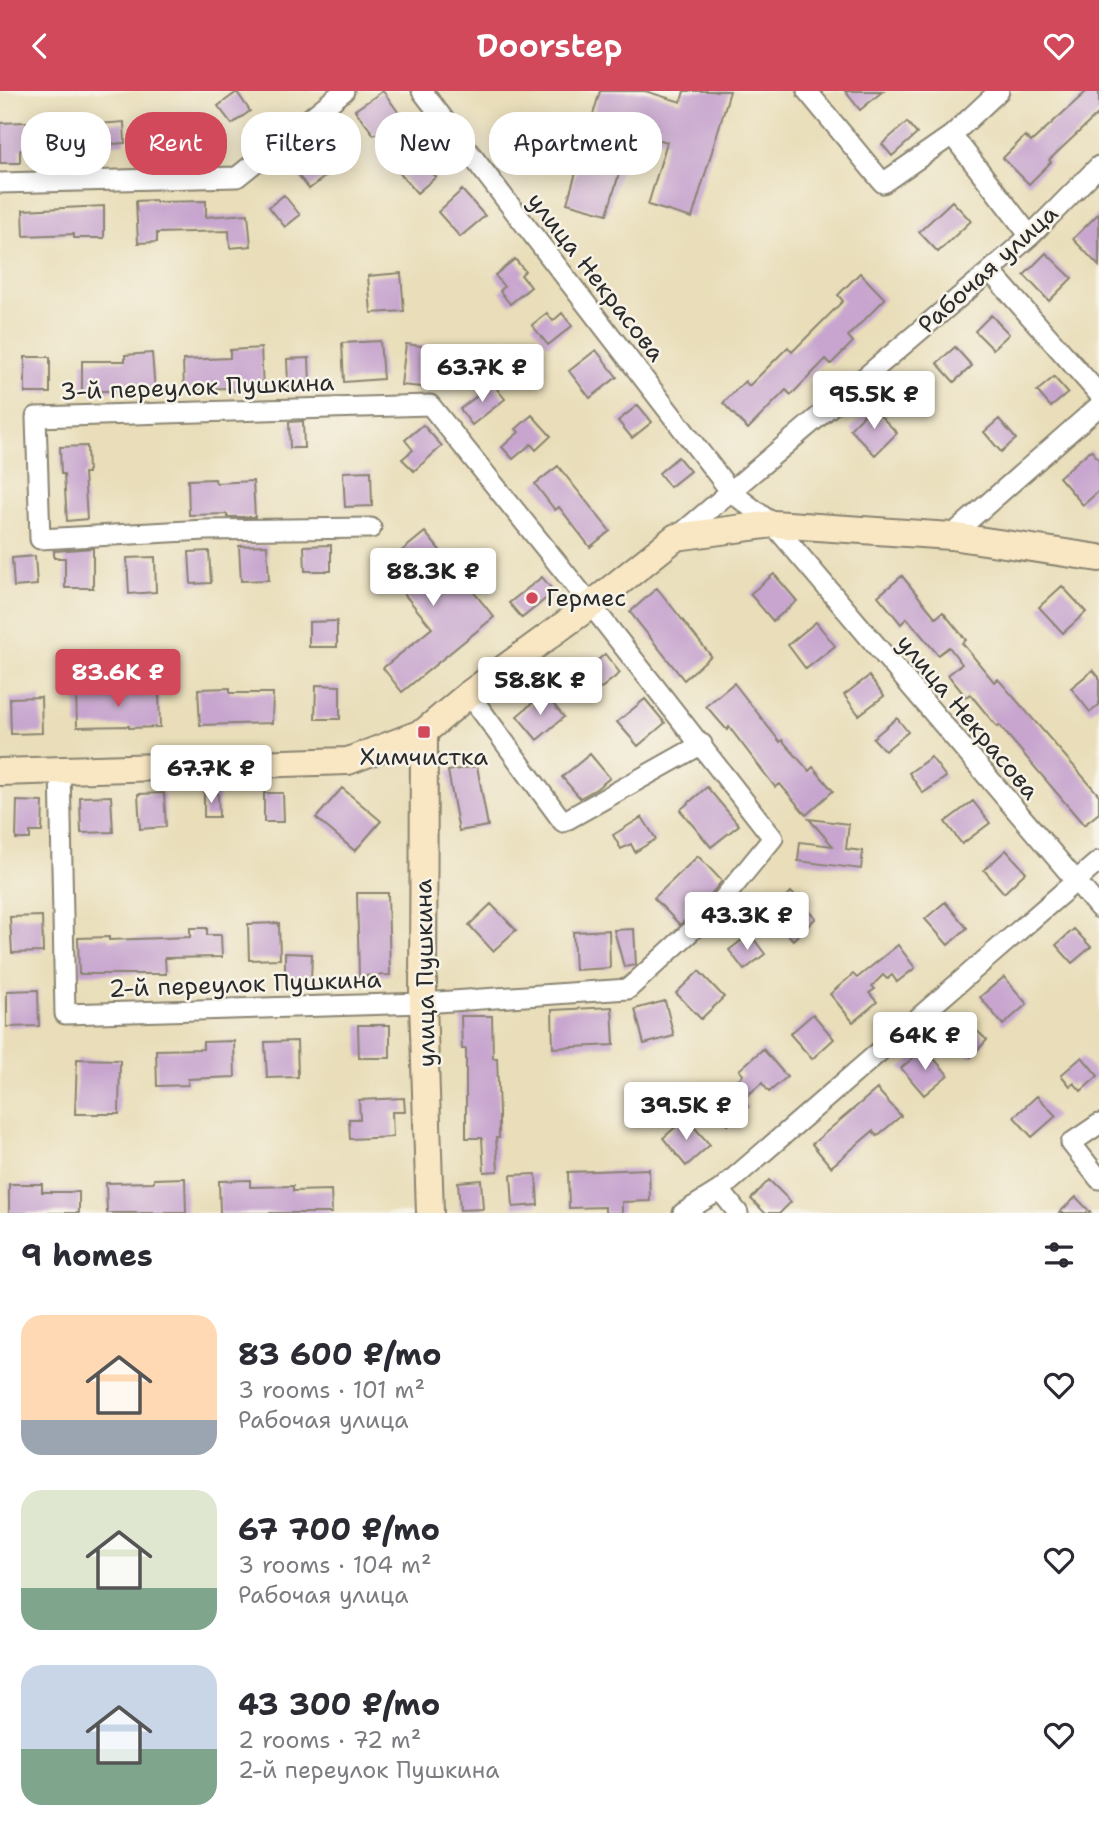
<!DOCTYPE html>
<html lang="en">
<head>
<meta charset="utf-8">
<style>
	body { margin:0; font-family:"Shantell Sans",sans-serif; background:#f2f2f3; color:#2b2b33; height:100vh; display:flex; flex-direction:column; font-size:26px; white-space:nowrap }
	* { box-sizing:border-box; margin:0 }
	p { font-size:23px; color:#7c7c81 }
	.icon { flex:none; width:38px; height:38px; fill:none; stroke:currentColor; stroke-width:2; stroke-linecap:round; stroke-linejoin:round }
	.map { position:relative; height:1122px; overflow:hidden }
	.details { display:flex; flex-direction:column; background:#fff; flex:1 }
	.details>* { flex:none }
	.hud { position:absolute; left:21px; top:21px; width:700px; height:63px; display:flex; gap:14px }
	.price { position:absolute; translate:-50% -60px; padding:0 16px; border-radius:7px; background:#fff; color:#222; font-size:23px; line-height:46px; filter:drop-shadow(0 2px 4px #0008) }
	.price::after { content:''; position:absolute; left:50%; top:42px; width:21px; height:16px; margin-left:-10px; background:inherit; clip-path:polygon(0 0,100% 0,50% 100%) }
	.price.selected { background:#d1495b; color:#fff }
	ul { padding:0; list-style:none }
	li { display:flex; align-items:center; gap:21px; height:175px; padding:0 21px }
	li span { display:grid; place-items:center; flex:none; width:196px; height:140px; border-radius:21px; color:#555 }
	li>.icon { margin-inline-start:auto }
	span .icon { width:84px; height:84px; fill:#fffc; stroke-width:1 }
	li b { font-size:30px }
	h2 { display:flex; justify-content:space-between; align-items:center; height:84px; padding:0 21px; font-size:30px }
	.pill { padding:0 24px; border-radius:28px; background:#fff; box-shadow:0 4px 18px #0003; font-size:24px; line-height:63px }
	.pill.selected { background:#d1495b; color:#fff }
	header { display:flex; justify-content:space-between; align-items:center; height:91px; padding:0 21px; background:#d1495b; color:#fff; font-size:32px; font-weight:600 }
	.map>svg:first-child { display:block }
	.building { fill:#c7a5cf }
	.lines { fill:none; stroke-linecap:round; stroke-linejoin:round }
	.street-casing { stroke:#8a8472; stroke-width:23 }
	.secondary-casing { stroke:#8a8472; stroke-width:30 }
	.street { stroke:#fff; stroke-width:19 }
	.secondary { stroke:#f9e7c3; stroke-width:26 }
	.poi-dot { fill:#d1495b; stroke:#f7f3e8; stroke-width:2.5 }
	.labels { text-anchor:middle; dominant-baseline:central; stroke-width:5; stroke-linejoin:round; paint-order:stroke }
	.street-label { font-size:24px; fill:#2b2b2b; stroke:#f7f3e8 }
	.poi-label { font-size:24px; fill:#2b2b2b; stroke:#f7f3e8; text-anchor:start }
</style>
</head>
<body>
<header><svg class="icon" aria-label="back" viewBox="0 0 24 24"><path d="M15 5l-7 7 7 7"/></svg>Doorstep<svg class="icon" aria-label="heart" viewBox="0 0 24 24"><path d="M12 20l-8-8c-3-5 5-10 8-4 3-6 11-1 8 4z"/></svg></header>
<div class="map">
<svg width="1099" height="1122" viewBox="0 0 1099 1122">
	<rect width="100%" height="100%" fill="#f7f3e8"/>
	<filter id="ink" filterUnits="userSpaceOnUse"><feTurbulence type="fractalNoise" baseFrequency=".0143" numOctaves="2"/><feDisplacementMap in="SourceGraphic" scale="14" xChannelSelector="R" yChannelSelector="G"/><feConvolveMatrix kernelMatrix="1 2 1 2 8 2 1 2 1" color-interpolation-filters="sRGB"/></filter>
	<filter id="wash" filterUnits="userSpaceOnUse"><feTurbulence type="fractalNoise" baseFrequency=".00686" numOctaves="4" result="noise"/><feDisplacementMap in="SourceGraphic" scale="28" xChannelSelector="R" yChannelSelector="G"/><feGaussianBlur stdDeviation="1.57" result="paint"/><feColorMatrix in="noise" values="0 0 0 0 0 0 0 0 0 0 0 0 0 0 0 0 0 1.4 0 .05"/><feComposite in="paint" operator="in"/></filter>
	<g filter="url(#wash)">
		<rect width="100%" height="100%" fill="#e9deb9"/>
		<g id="blocks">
			<path class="building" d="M 383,0 L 401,25 L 374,44 L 355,19 Z
				M 600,0 L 645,0 L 681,11 L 684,0 L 730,0 L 692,127 L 648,114 L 667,51 L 632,40 L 607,123 L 567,112 Z
				M 845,0 L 883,0 L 860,19 Z
				M 1087,0 L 1099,0 L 1099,22 L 1049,69 L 1051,71 L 1029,93 L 1003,67 L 1025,45 L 1031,51 Z
				M 237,1 L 250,20 L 232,33 L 218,15 Z
				M 55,27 L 85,28 L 85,34 L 124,31 L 125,52 L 85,55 L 49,55 L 49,57 L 20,59 L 20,72 L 0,72 L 0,32 L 55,30 Z
				M 153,28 L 184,28 L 184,50 L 154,50 Z
				M 907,31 L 917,43 L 892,65 L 882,53 Z
				M 315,51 L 336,77 L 309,98 L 289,72 Z
				M 417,64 L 436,86 L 417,102 L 398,80 Z
				M 462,99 L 485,125 L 460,146 L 438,121 Z
				M 284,104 L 300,124 L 285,136 L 269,116 Z
				M 155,109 L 156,111 L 206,110 L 206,126 L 248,123 L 251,155 L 230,157 L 229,140 L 157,142 L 157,151 L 138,152 L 136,110 Z
				M 952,110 L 971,130 L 938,161 L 919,141 Z
				M 104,115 L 104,147 L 74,147 L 74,143 L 24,145 L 23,119 Z
				M 1099,122 L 1099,175 L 1073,148 Z
				M 1046,162 L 1072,187 L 1049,210 L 1024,184 Z
				M 515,168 L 525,180 L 521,184 L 531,196 L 510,213 L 500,200 L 504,196 L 495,184 Z
				M 401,182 L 404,220 L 371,222 L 368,185 Z
				M 860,182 L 885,208 L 848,245 L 853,251 L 831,273 L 826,268 L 791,304 L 786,299 L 748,338 L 723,312 L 745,290 L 749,295 L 788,256 L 792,261 L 843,210 L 838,204 Z
				M 547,222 L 553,230 L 562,222 L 572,235 L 548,254 L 532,234 Z
				M 991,224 L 1009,243 L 993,258 L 975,240 Z
				M 380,250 L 383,288 L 344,291 L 342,252 Z
				M 406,253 L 437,257 L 432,297 L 401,294 Z
				M 955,256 L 972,275 L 954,291 L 937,272 Z
				M 261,257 L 263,298 L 232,300 L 231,297 L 184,298 L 183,269 L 230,267 L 230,259 Z
				M 596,259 L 617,286 L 590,307 L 569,280 Z
				M 152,262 L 155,300 L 82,300 L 82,270 L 125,270 L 125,264 Z
				M 25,266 L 50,266 L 50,302 L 25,302 Z
				M 309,267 L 310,294 L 288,295 L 287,268 Z
				M 1054,286 L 1068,302 L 1051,316 L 1037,300 Z
				M 493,293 L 505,308 L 472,334 L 460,318 Z
				M 912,293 L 928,310 L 913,323 L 897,306 Z
				M 638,314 L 652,331 L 632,347 L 618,330 Z
				M 872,316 L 897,342 L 875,364 L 850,338 Z
				M 532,324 L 551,345 L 536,359 L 531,353 L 513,368 L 502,356 L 519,341 L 516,338 Z
				M 999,328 L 1016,348 L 1001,361 L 984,341 Z
				M 303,330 L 304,357 L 290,357 L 289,331 Z
				M 423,334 L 442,355 L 414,380 L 402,368 L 413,359 L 405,349 Z
				M 87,355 L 88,382 L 84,382 L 87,428 L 67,430 L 64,383 L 61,383 L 60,356 Z
				M 1091,359 L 1099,369 L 1099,400 L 1083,414 L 1059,386 Z
				M 678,366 L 690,380 L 670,396 L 659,382 Z
				M 558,375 L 610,440 L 590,456 L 559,416 L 555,419 L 535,393 Z
				M 371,380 L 372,415 L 345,416 L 343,381 Z
				M 215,388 L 216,392 L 253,390 L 255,426 L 227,426 L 227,423 L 189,424 L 188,389 Z
				M 425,441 L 494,526 L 402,601 L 383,577 L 432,537 L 382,476 Z
				M 267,454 L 269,489 L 241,490 L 239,455 Z
				M 331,454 L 331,480 L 305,480 L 304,455 Z
				M 93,457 L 93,497 L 65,497 L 65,467 L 54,467 L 54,460 Z
				M 209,460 L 211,492 L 191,493 L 189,461 Z
				M 35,465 L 37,494 L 14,496 L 12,467 Z
				M 155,466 L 156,501 L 129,503 L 127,467 Z
				M 774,483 L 797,510 L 773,530 L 750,503 Z
				M 902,485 L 936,527 L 943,521 L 966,549 L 962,552 L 994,591 L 998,588 L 1099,704 L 1099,722 L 1084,734 L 999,634 L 997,636 L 970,603 L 966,606 L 948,584 L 962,573 L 949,556 L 938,564 L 907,527 L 901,533 L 878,505 Z
				M 542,486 L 554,501 L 522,527 L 509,512 Z
				M 1062,495 L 1086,521 L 1063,542 L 1039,516 Z
				M 657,497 L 711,565 L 684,589 L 630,521 Z
				M 337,530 L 337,556 L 309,556 L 309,531 Z
				M 816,531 L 835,555 L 806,578 L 788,554 Z
				M 605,563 L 620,582 L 600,598 L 585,580 Z
				M 1093,579 L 1099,586 L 1099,614 L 1090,621 L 1071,597 Z
				M 869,585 L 884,605 L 859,624 L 844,604 Z
				M 734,592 L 780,651 L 782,649 L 809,680 L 813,676 L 833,700 L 806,724 L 780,693 L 775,696 L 729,636 L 727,639 L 706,615 Z
				M 316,594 L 340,595 L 340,628 L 315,628 Z
				M 230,597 L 230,602 L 273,602 L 272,632 L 200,634 L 198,598 Z
				M 107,599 L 107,602 L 159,601 L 160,636 L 129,637 L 129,635 L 77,636 L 76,600 Z
				M 544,602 L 564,626 L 537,649 L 517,625 Z
				M 41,606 L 42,642 L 11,643 L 10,607 Z
				M 645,608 L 665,632 L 638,655 L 617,631 Z
				M 897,627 L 908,641 L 885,660 L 873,647 Z
				M 590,663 L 610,687 L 596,698 L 580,707 L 562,686 Z
				M 931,666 L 946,686 L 923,702 L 909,682 Z
				M 477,675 L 488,735 L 459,740 L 448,680 Z
				M 707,696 L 739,734 L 711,756 L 680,719 Z
				M 342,697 L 381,730 L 355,760 L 316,727 Z
				M 164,702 L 166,736 L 140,738 L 138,703 Z
				M 204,702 L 218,702 L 219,726 L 204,726 Z
				M 264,702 L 283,702 L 284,731 L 264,731 Z
				M 111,705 L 113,741 L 81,742 L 80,706 Z
				M 17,710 L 43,711 L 42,741 L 30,741 L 30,748 L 16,748 Z
				M 973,710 L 990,732 L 962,753 L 945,731 Z
				M 642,726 L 656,748 L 635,761 L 631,753 L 621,758 L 613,744 Z
				M 809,728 L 849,733 L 846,758 L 863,760 L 861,778 L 798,770 L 800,751 L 833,755 Z
				M 1006,759 L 1026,781 L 1004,802 L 984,779 Z
				M 698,765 L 722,790 L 706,809 L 680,834 L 654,807 Z
				M 791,801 L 816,827 L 793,849 L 768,823 Z
				M 357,802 L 388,802 L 390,884 L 359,885 Z
				M 945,811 L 967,837 L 948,854 L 925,828 Z
				M 491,813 L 516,839 L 493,860 L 469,834 Z
				M 42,825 L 43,861 L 12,862 L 10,826 Z
				M 279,832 L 280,868 L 249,869 L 248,833 Z
				M 190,837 L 207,837 L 207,844 L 221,844 L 222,866 L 165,867 L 166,883 L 79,883 L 78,847 L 109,846 L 109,849 L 190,846 Z
				M 634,838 L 636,874 L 624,876 L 614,839 Z
				M 1074,838 L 1091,856 L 1072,872 L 1056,854 Z
				M 609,839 L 610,877 L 575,879 L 573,841 Z
				M 750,843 L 765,863 L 744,879 L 729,859 Z
				M 898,854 L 915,877 L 897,891 L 892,884 L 887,888 L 883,884 L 872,895 L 875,898 L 869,902 L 877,911 L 853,931 L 830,903 L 853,883 L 857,887 Z
				M 285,862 L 312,863 L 311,890 L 285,889 Z
				M 699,880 L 724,906 L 701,928 L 676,902 Z
				M 1004,886 L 1027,913 L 1003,934 L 980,906 Z
				M 38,899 L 39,935 L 7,936 L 7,900 Z
				M 665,910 L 674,945 L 644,953 L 635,918 Z
				M 612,916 L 614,954 L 553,957 L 552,919 Z
				M 813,923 L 834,948 L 812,968 L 790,943 Z
				M 461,925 L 492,925 L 493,967 L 497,967 L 499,1022 L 499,1047 L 496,1047 L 498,1080 L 484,1081 L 482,1047 L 466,1047 L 466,958 L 462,958 Z
				M 964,928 L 987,949 L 971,966 L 948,945 Z
				M 358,934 L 390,934 L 390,967 L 359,967 Z
				M 234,950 L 235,986 L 188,988 L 188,994 L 157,995 L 156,959 L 203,958 L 203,951 Z
				M 297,950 L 298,986 L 267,987 L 265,951 Z
				M 925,957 L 948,984 L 924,1004 L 901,977 Z
				M 763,958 L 787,986 L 769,1001 L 762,992 L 742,1009 L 748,1016 L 728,1034 L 709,1014 L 743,984 L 739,979 Z
				M 1082,966 L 1098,985 L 1081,1000 L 1074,992 L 1070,995 L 1061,984 Z
				M 77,968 L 120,969 L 119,1023 L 75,1023 Z
				M 877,998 L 901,1025 L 877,1045 L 873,1040 L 831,1076 L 812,1053 Z
				M 1037,1005 L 1056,1025 L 1032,1046 L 1014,1026 Z
				M 404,1007 L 405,1021 L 392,1021 L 393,1046 L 350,1048 L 349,1028 L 360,1028 L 359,1009 Z
				M 686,1027 L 710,1054 L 686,1075 L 663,1047 Z
				M 649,1078 L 650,1110 L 622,1111 L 622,1122 L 605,1122 L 605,1116 L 569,1117 L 568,1081 Z
				M 536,1083 L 538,1114 L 513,1116 L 511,1084 Z
				M 185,1087 L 186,1122 L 107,1122 L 106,1092 L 154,1091 L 154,1088 Z
				M 250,1089 L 250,1096 L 293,1095 L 293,1100 L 331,1099 L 332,1122 L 220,1122 L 219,1090 Z
				M 481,1089 L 483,1118 L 460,1119 L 458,1091 Z
				M 769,1089 L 791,1111 L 780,1122 L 765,1122 L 751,1108 Z
				M 9,1093 L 42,1093 L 42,1101 L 79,1101 L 79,1122 L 9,1122 Z
				M 1076,1106 L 1091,1122 L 1059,1122 Z"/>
		</g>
	</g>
	<g filter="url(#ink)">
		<use href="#blocks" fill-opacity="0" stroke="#8a8472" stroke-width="2"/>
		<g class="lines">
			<defs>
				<path id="street" d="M 422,0 L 731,401 L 773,433 L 1099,817
					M 807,0 L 883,92 L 952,44
					M 999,0 L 952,44 L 1030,145
					M 0,92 L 237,86 L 344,0
					M 990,180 L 1099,303
					M 951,445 L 1099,315
					M 677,446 L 990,180 L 1030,145 L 1099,75
					M 469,603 L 563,731 L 702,653
					M 60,678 L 65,923 L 423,912 L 628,898 L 714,819 L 773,747 L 591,514 L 430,314 L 36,326 L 40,448 L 206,439 L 371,437
					M 1099,1033 L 1071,1052 L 1099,1088
					M 720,1099 L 738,1122
					M 683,1122 L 720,1099 L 1099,770"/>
				<path id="secondary" d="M 424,641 L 423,912 L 430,1122
					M 0,681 L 348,670 L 424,641 L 469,603 L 591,514 L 676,446 L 773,433 L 951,445 L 1099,467"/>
			</defs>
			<use href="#street" class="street-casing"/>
			<use href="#secondary" class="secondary-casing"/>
			<use href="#street" class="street"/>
			<use href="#secondary" class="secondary"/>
		</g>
	</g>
	<g class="poi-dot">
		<circle cx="532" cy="507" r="7"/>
		<rect x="417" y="634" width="14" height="14" rx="3.5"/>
	</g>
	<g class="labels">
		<g class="street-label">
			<text transform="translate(988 178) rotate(-42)">Рабочая улица</text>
			<text transform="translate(596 186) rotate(52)">улица Некрасова</text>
			<text transform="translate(197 296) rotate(-2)">3-й переулок Пушкина</text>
			<text transform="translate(968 626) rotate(50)">улица Некрасова</text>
			<text transform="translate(425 882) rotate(-91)">улица Пушкина</text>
			<text transform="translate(245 893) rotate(-2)">2-й переулок Пушкина</text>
		</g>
		<g class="poi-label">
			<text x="546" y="507">Гермес</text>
			<text x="424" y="666" text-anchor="middle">Химчистка</text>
		</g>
	</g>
</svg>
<b class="price" style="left:482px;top:313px">63.7K ₽</b>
<b class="price" style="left:874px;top:340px">95.5K ₽</b>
<b class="price" style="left:433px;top:517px">88.3K ₽</b>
<b class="price selected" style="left:118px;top:618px">83.6K ₽</b>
<b class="price" style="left:540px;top:626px">58.8K ₽</b>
<b class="price" style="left:211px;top:714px">67.7K ₽</b>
<b class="price" style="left:747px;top:861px">43.3K ₽</b>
<b class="price" style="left:925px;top:981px">64K ₽</b>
<b class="price" style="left:686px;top:1051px">39.5K ₽</b>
<div class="hud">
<a class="pill">Buy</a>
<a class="pill selected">Rent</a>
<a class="pill">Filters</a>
<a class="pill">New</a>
<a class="pill">Apartment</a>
</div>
</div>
<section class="details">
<h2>9 homes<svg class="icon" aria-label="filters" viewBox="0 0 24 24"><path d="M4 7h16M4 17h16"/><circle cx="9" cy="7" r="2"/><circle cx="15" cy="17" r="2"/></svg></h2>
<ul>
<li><span style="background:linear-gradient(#ffd9b3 75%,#9aa5b1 0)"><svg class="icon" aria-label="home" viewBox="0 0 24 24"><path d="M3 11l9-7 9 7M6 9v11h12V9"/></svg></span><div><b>83 600 ₽/mo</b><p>3 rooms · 101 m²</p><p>Рабочая улица</p></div><svg class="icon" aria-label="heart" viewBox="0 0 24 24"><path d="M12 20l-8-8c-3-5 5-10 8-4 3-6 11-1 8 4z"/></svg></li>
<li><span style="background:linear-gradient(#dfe7d0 70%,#7fa58c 0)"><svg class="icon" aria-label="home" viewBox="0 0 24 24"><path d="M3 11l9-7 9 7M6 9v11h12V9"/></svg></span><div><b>67 700 ₽/mo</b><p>3 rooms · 104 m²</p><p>Рабочая улица</p></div><svg class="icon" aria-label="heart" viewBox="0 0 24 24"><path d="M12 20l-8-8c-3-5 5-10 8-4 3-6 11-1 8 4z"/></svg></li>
<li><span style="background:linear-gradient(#c9d6e8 60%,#7fa58c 0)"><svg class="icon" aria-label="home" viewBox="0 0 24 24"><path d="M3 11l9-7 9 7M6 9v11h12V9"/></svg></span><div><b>43 300 ₽/mo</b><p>2 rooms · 72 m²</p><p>2-й переулок Пушкина</p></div><svg class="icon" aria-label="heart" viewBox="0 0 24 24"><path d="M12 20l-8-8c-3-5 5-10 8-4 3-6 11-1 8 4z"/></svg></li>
</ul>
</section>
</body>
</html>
